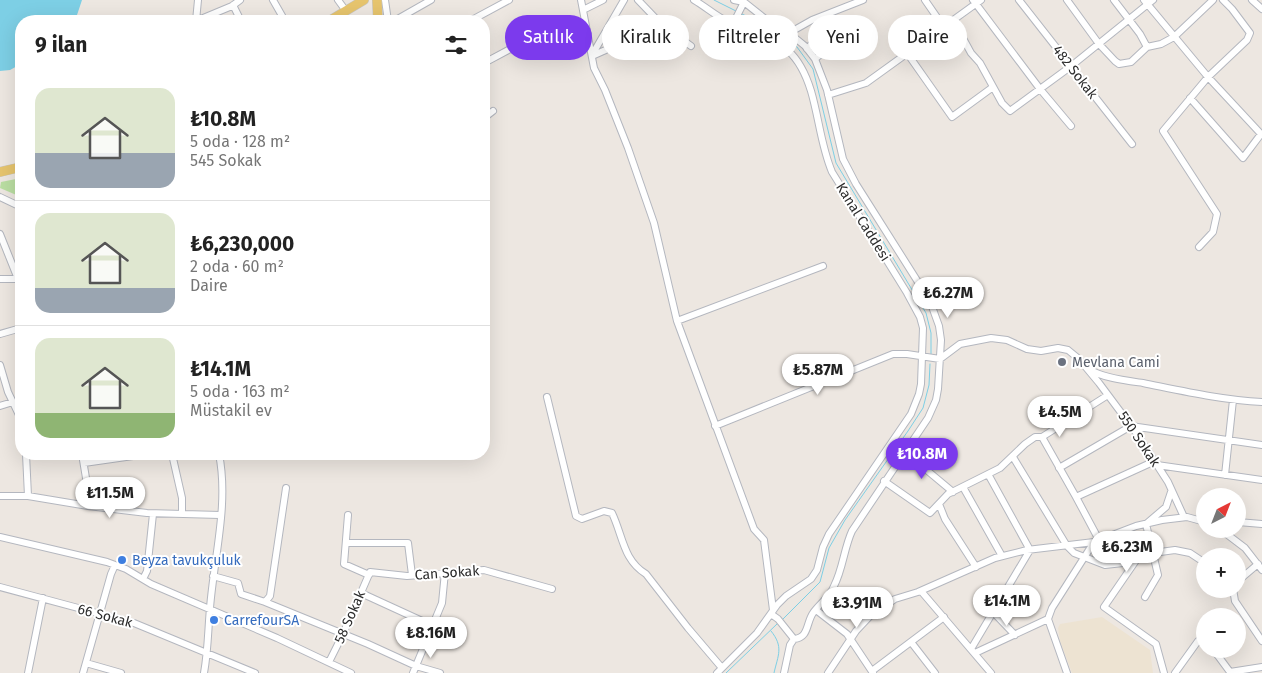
<!DOCTYPE html>
<html lang="tr">
<head>
<meta charset="utf-8">
<style>
	body { margin:0; font-family:"Fira Sans",sans-serif; background:#f2f2f2; color:#222; height:100vh; display:flex; flex-direction:column; font-size:19px; white-space:nowrap }
	* { box-sizing:border-box; margin:0 }
	p { font-size:16px; color:#767676 }
	.icon { flex:none; width:28px; height:28px; fill:none; stroke:currentColor; stroke-width:2; stroke-linecap:round; stroke-linejoin:round }
	.map { position:relative; flex:1; overflow:hidden }
	.side { position:absolute; left:15px; top:15px; width:475px; height:445px; display:flex; flex-direction:column; background:#fff; border-radius:20px; box-shadow:0 5px 20px #0002 }
	.side>* { flex:none }
	.hud { position:absolute; left:505px; top:15px; width:475px; height:45px; display:flex; gap:10px }
	.needle { width:32px; rotate:42deg }
	.fabs { position:absolute; left:1196px; top:488px; display:grid; gap:10px }
	.fabs a { display:grid; place-items:center; width:50px; height:50px; border-radius:50%; background:#fff; box-shadow:0 5px 20px #0002; font-size:25px }
	.price { position:absolute; translate:-50% -42px; padding:0 11px; border-radius:18px; background:#fff; color:#222; font-size:16px; line-height:32px; filter:drop-shadow(0 1px 2px #0008) }
	.price::after { content:''; position:absolute; left:50%; top:30px; width:15px; height:11px; margin-left:-8px; background:inherit; clip-path:polygon(0 0,100% 0,50% 100%) }
	.price.on { background:#7c3aed; color:#fff }
	ul { padding:0; list-style:none }
	li { display:flex; align-items:center; gap:15px; height:125px; padding:0 20px }
	li+li { border-top:1px solid #e0e0e0 }
	li span { display:grid; place-items:center; flex:none; width:140px; height:100px; border-radius:15px; color:#555 }
	li>.icon { margin-inline-start:auto }
	span .icon { width:60px; height:60px; fill:#fffc; stroke-width:1 }
	li b { font-size:21px }
	h2 { display:flex; justify-content:space-between; align-items:center; height:60px; padding:0 20px; font-size:21px }
	.pill { padding:0 18px; border-radius:22px; background:#fff; box-shadow:0 5px 20px #0002; font-size:18px; line-height:45px }
	.pill.on { background:#7c3aed; color:#fff }
	.map>svg:first-child { display:block }
	.education { fill:#ede3d2 }
	.green { fill:#badea2 }
	.water { fill:#7dcfe5 }
	.lines { fill:none; stroke-linecap:round; stroke-linejoin:round }
	.stream { stroke:#7dcfe5; stroke-width:1 }
	.minor-casing { stroke:#b4b7bf; stroke-width:8 }
	.major-casing { stroke:#c4c4c4; stroke-width:10 }
	.minor { stroke:#fff; stroke-width:6 }
	.major { stroke:#e6c46d; stroke-width:9 }
	.worship-dot { fill:#6b7280; stroke:#fff; stroke-width:2 }
	.shop-dot { fill:#3f7fe0; stroke:#fff; stroke-width:2 }
	.labels { text-anchor:middle; dominant-baseline:central; stroke-width:4; stroke-linejoin:round; paint-order:stroke }
	.street-label { font-size:14px; fill:#2d2d2d; stroke:#fff }
	.worship-label { font-size:14px; fill:#5b616d; stroke:#fff; text-anchor:start }
	.shop-label { font-size:14px; fill:#366cbe; stroke:#fff; text-anchor:start }
</style>
</head>
<body>
<div class="map">
<svg width="1262" height="673" viewBox="0 0 1262 673">
	<rect width="100%" height="100%" fill="#ede7e1"/>
	<path class="education" d="M 1102,617 L 1150,650 L 1153,673 L 1072,673 L 1060,641 L 1058,628 L 1060,624 Z"/>
	<path class="green" d="M 21,178 L 21,197 L 0,188 L 1,182 Z"/>
	<path class="water" d="M 0,0 L 82,0 L 75,21 L 21,21 L 21,64 L 10,70 L 0,71 Z"/>
	<g class="lines">
		<path class="stream" d="M 714,0 L 736,11
			M 742,14 L 776,31 L 797,47 L 813,69 L 836,163 L 926,313 L 931,333 L 931,354
			M 782,620 L 820,582 L 829,548 L 845,520 L 908,431 L 923,408 L 929,385 L 930,364
			M 771,631 C 784,647 778,655 774,673
			M 726,673 L 777,624"/>
		<defs>
			<path id="minor" d="M 273,0 L 285,21
				M 338,0 L 346,11
				M 385,0 L 388,21
				M 581,0 L 594,68 L 605,90 L 628,148 L 654,223 L 677,321 L 754,529 L 764,540 L 773,610
				M 638,0 L 662,25 L 691,46
				M 694,0 C 706,7 717,17 730,23 C 771,42 795,39 811,91 C 819,118 821,146 832,172 L 907,293 L 920,317 L 923,328 L 921,384 L 919,394 L 911,414 L 829,534 L 823,547 L 817,570 L 811,579 L 786,596 L 777,605 L 757,633 L 717,673
				M 734,0 L 744,2 L 768,21 L 789,33 L 805,46 L 815,59 L 827,90 L 843,159 L 856,184 L 930,301 L 939,326 L 941,340 L 938,389 L 936,400 L 928,418 L 852,531 C 844,548 843,569 834,586 C 830,597 819,604 813,613 C 806,623 809,638 794,639 L 778,619 L 771,614
				M 925,0 L 943,26
				M 973,0 L 1040,89 L 1071,126
				M 1019,0 L 1132,144
				M 1067,0 L 1099,44 L 1115,61 L 1119,64 L 1131,62 L 1147,47 L 1161,44 L 1174,37 L 1213,0
				M 1114,0 L 1140,34 L 1147,47
				M 1144,0 L 1208,77 L 1261,134 L 1243,158 L 1190,98
				M 1252,0 L 1262,9
				M 233,5 L 241,21
				M 583,10 L 603,0
				M 953,20 L 971,53 L 980,63 L 1002,103 L 1010,111 L 1070,67 L 1153,0
				M 196,21 L 232,6 L 240,0
				M 196,21 L 198,0
				M 394,21 L 431,0
				M 470,21 L 509,0
				M 733,24 L 744,2
				M 789,33 L 812,20 L 863,0
				M 807,49 L 833,21
				M 907,53 L 952,117 L 993,87
				M 592,55 L 624,0
				M 592,56 L 662,25
				M 815,59 L 836,42
				M 484,63 L 542,32 L 585,25
				M 828,95 L 866,83 L 981,0
				M 484,118 L 493,111
				M 484,176 L 486,179 L 485,194
				M 0,197 L 21,207
				M 0,234 L 18,279
				M 1199,247 L 1213,232 L 1217,214 L 1163,131 L 1208,77 L 1247,40 L 1250,33 L 1232,9 L 1223,0
				M 0,279 L 20,279
				M 677,321 L 823,266
				M 0,334 L 21,328
				M 0,365 L 8,392 L 19,415 L 21,425
				M 1091,370 C 1102,378 1129,381 1143,383 C 1183,391 1222,400 1262,402
				M 547,397 L 576,516 L 582,519 L 604,511 L 612,513 C 623,536 623,560 646,574 L 688,628 L 722,668
				M 0,406 L 13,402
				M 715,426 L 893,354 L 907,354 L 940,359 L 960,344 L 991,338 L 1007,340 L 1027,349 L 1041,351 L 1058,348 L 1068,350 L 1079,359 L 1099,383 L 1137,434 L 1168,482 L 1184,517
				M 905,452 L 953,492
				M 26,454 L 28,496
				M 82,454 L 88,490 L 88,506
				M 172,454 L 182,498 L 182,514
				M 1013,457 L 1067,546 L 1074,553 L 1105,565 L 1123,563 L 1153,553 L 1175,550 L 1190,553 L 1205,563
				M 84,463 L 147,454
				M 1157,465 L 1262,480
				M 1059,468 L 1131,426 L 1262,445
				M 1225,475 L 1233,400
				M 884,481 L 930,513 L 948,494 L 1000,468 L 1025,444 L 1035,437 L 1042,437
				M 963,487 L 1002,556
				M 286,488 L 270,596 L 265,602 L 368,644 L 416,666 L 440,673
				M 0,496 L 28,496 L 88,506 L 147,513 L 220,515
				M 1076,497 L 1042,437 L 1108,395
				M 939,504 L 945,519 L 976,567
				M 348,515 L 344,564 L 369,575
				M 1238,522 L 1262,524
				M 1220,529 L 1245,548 L 1262,570
				M 0,537 L 107,562 L 126,569 L 151,584 L 277,638 L 351,673
				M 1099,540 L 1076,497 L 1155,461
				M 346,543 L 408,543 L 412,575
				M 1137,559 L 1104,607 L 1156,644 L 1164,673
				M 213,576 L 238,583 L 241,594 L 265,602
				M 143,579 L 147,571 L 153,514
				M 1238,581 L 1258,564
				M 0,587 L 134,623 L 255,673
				M 1233,589 L 1235,601 L 1262,641
				M 921,591 L 991,673
				M 361,593 L 433,626
				M 1145,597 L 1158,575 L 1146,524 L 1166,507 L 1171,492
				M 816,610 L 847,634 L 873,673
				M 993,612 L 1015,635
				M 911,642 L 935,673
				M 971,649 L 1030,550 L 988,474
				M 1213,649 L 1230,672 L 1262,667
				M 975,653 L 1048,619
				M 329,662 L 343,634 L 370,572 L 407,576 L 484,570 L 552,589
				M 86,663 L 121,673
				M 872,671 L 944,617
				M 28,673 L 43,598
				M 83,673 L 111,574 L 115,565
				M 204,673 C 208,651 208,630 210,608 C 214,557 229,504 219,454
				M 413,673 L 442,603 L 445,572
				M 784,673 L 790,645 L 794,639
				M 828,673 L 856,631 L 871,615 L 895,599 L 918,592 L 995,558 L 1027,550 L 1094,542 L 1136,526 L 1162,520 L 1187,517 L 1205,522
				M 1067,673 L 1048,619 L 1052,608 L 1094,542
				M 1175,673 L 1198,641 L 1205,639"/>
			<path id="major" d="M 377,0 L 378,21
				M 329,21 L 364,0
				M 0,172 L 21,167"/>
		</defs>
		<use href="#minor" class="minor-casing"/>
		<use href="#major" class="major-casing"/>
		<use href="#minor" class="minor"/>
		<use href="#major" class="major"/>
	</g>
	<circle class="worship-dot" cx="1062" cy="362" r="5"/>
	<g class="shop-dot">
		<circle cx="122" cy="560" r="5"/>
		<circle cx="214" cy="620" r="5"/>
	</g>
	<g class="labels">
		<g class="street-label">
			<text transform="translate(1075 72) rotate(52)">482 Sokak</text>
			<text transform="translate(863 222) rotate(58)">Kanal Caddesi</text>
			<text transform="translate(1139 439) rotate(56)">550 Sokak</text>
			<text transform="translate(447 573) rotate(-4)">Can Sokak</text>
			<text transform="translate(105 616) rotate(15)">66 Sokak</text>
			<text transform="translate(350 617) rotate(-66)">58 Sokak</text>
		</g>
		<g class="worship-label">
			<text x="1072" y="362">Mevlana Cami</text>
		</g>
		<g class="shop-label">
			<text x="132" y="560">Beyza tavukçuluk</text>
			<text x="224" y="620">CarrefourSA</text>
		</g>
	</g>
</svg>
<div class="fabs">
<a><svg class="needle" viewBox="-14 -14 28 28"><path d="M0-13l5 13h-10z" fill="#e53935"/><path d="M0 13l5-13h-10z" fill="#767676"/></svg></a>
<a>+</a>
<a>−</a>
</div>
<b class="price" style="left:948px;top:319px">₺6.27M</b>
<b class="price" style="left:818px;top:396px">₺5.87M</b>
<b class="price" style="left:1060px;top:438px">₺4.5M</b>
<b class="price on" style="left:922px;top:480px">₺10.8M</b>
<b class="price" style="left:110px;top:519px">₺11.5M</b>
<b class="price" style="left:1127px;top:573px">₺6.23M</b>
<b class="price" style="left:1007px;top:627px">₺14.1M</b>
<b class="price" style="left:857px;top:629px">₺3.91M</b>
<b class="price" style="left:431px;top:659px">₺8.16M</b>
<div class="hud">
<a class="pill on">Satılık</a>
<a class="pill">Kiralık</a>
<a class="pill">Filtreler</a>
<a class="pill">Yeni</a>
<a class="pill">Daire</a>
</div>
<section class="side">
<h2>9 ilan<svg class="icon" aria-label="filters" viewBox="0 0 24 24"><path d="M4 7h16M4 17h16"/><circle cx="9" cy="7" r="2"/><circle cx="15" cy="17" r="2"/></svg></h2>
<ul>
<li><span style="background:linear-gradient(#dfe7d0 65%,#9aa5b1 0)"><svg class="icon" aria-label="home" viewBox="0 0 24 24"><path d="M3 11l9-7 9 7M6 9v11h12V9"/></svg></span><div><b>₺10.8M</b><p>5 oda · 128 m²</p><p>545 Sokak</p></div></li>
<li><span style="background:linear-gradient(#dfe7d0 75%,#9aa5b1 0)"><svg class="icon" aria-label="home" viewBox="0 0 24 24"><path d="M3 11l9-7 9 7M6 9v11h12V9"/></svg></span><div><b>₺6,230,000</b><p>2 oda · 60 m²</p><p>Daire</p></div></li>
<li><span style="background:linear-gradient(#dfe7d0 75%,#8fb573 0)"><svg class="icon" aria-label="home" viewBox="0 0 24 24"><path d="M3 11l9-7 9 7M6 9v11h12V9"/></svg></span><div><b>₺14.1M</b><p>5 oda · 163 m²</p><p>Müstakil ev</p></div></li>
</ul>
</section>
</div>
</body>
</html>
